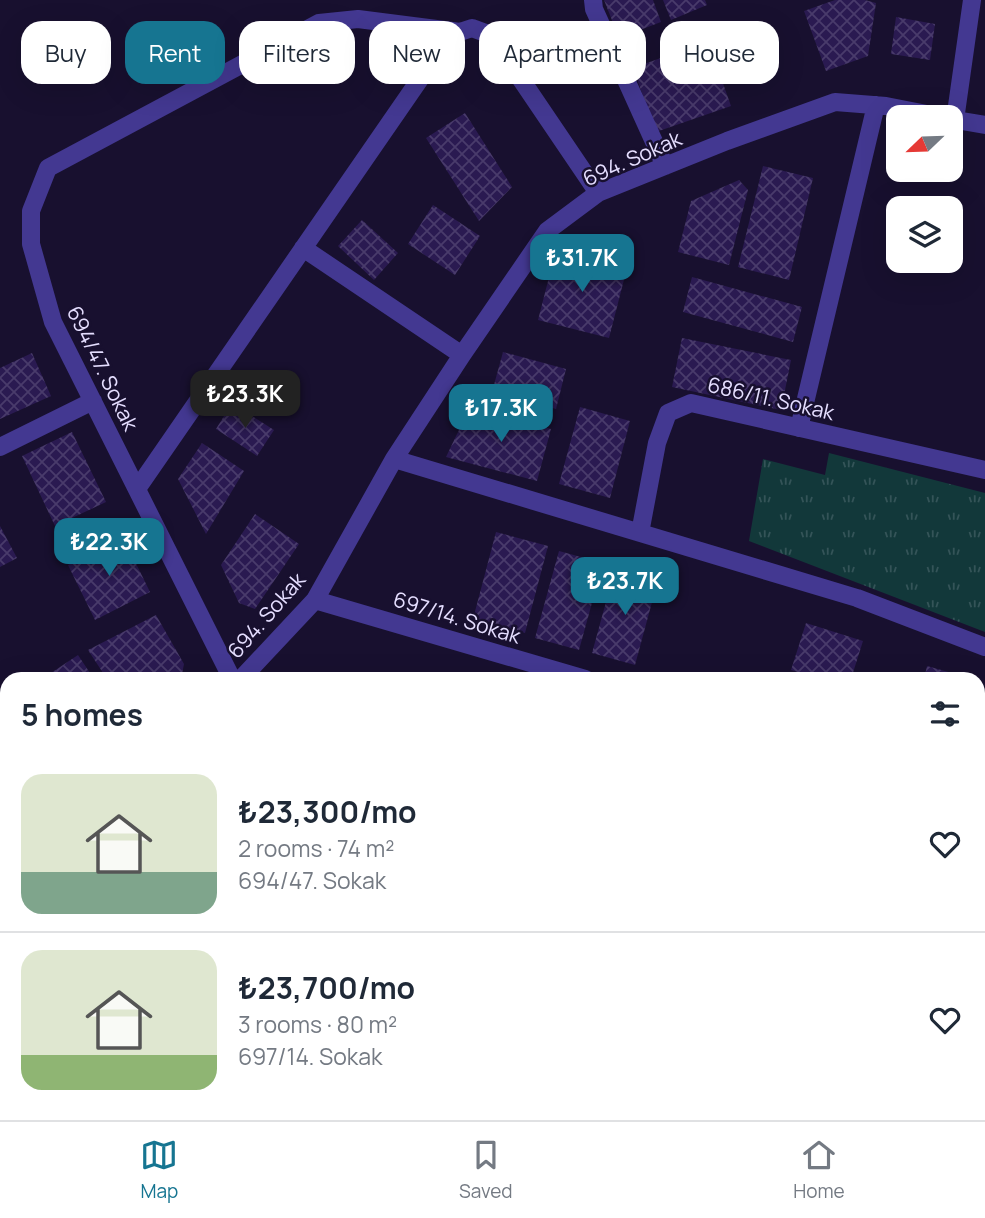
<!DOCTYPE html>
<html lang="en">
<head>
<meta charset="utf-8">
<style>
	body { margin:0; font-family:Manrope,sans-serif; background:#f6f6f7; color:#1f2937; height:100vh; display:flex; flex-direction:column; font-size:26px; white-space:nowrap }
	* { box-sizing:border-box; margin:0 }
	p { font-size:23px; color:#747a83 }
	.icon { flex:none; width:38px; height:38px; fill:none; stroke:currentColor; stroke-width:2; stroke-linecap:round; stroke-linejoin:round }
	.map { position:relative; flex:1; overflow:hidden }
	.drawer { position:absolute; left:0px; top:672px; width:985px; height:448px; display:flex; flex-direction:column; background:#fff; border-radius:21px 21px 0 0; box-shadow:0 7px 28px #0002 }
	.drawer>* { flex:none }
	.banner { position:absolute; left:21px; top:21px; width:943px; height:63px; display:flex; gap:14px }
	.needle { width:46px; rotate:247deg }
	.tools { position:absolute; left:886px; top:105px; display:grid; gap:14px }
	.tools a { display:grid; place-items:center; width:77px; height:77px; border-radius:14px; background:#fff; box-shadow:0 7px 28px #0002; font-size:35px }
	.price { position:absolute; translate:-50% -60px; padding:0 16px; border-radius:14px; background:#167591; color:#fff; font-size:23px; line-height:46px; filter:drop-shadow(0 2px 4px #0008) }
	.price::after { content:''; position:absolute; left:50%; top:42px; width:21px; height:16px; margin-left:-10px; background:inherit; clip-path:polygon(0 0,100% 0,50% 100%) }
	.price.on { background:#222; color:#fff }
	ul { padding:0; list-style:none }
	li { display:flex; align-items:center; gap:21px; height:175px; padding:0 21px }
	li+li { border-top:2px solid #e0e1e3 }
	li span { display:grid; place-items:center; flex:none; width:196px; height:140px; border-radius:21px; color:#555 }
	li>.icon { margin-inline-start:auto }
	span .icon { width:84px; height:84px; fill:#fffc; stroke-width:1 }
	li b { font-size:30px }
	h2 { display:flex; justify-content:space-between; align-items:center; height:84px; padding:0 21px; font-size:30px }
	.pill { padding:0 24px; border-radius:21px; background:#fff; box-shadow:0 7px 28px #0002; font-size:24px; line-height:63px }
	.pill.on { background:#167591; color:#fff }
	.menu { display:flex; justify-content:space-around; align-items:center; height:98px; border-top:2px solid #e0e1e3; background:#fff; font-size:19px; color:#747a83 }
	.menu a { display:grid; justify-items:center; gap:4px }
	.menu .on { color:#167591 }
	.map>svg:first-child { display:block }
	.park { fill:url(#park-tufts) }
	.garden { fill:#12383a }
	.building { fill:url(#building-cross-hatch) }
	.lines { fill:none; stroke-linecap:round; stroke-linejoin:round }
	.street { stroke:#433891; stroke-width:18 }
	.labels { text-anchor:middle; dominant-baseline:central; stroke-width:5; stroke-linejoin:round; paint-order:stroke }
	.street-label { font-size:21px; fill:#e5deff; stroke:#18102f }
</style>
</head>
<body>
<div class="map">
<svg width="985" height="1120" viewBox="0 0 985 1120">
	<defs>
		<pattern id="park-tufts" width="24" height="20" patternUnits="userSpaceOnUse" patternTransform="scale(1.75)"><rect width="24" height="20" fill="#12383a"/><path d="M3 7l-1-3M5 7V3M7 7l1-3M15 17l-1-3M17 17v-4M19 17l1-3" fill="none" stroke="#345458"/></pattern>
		<pattern id="building-cross-hatch" width="8" height="8" patternUnits="userSpaceOnUse" patternTransform="scale(1.75)"><rect width="8" height="8" fill="#2a1a51"/><path d="M0 0l8 8M0 8l8-8" fill="none" stroke="#493b6b"/></pattern>
	</defs>
	<rect width="100%" height="100%" fill="#18102f"/>
	<path class="park" d="M 829,453 L 985,493 L 985,632 L 749,541 L 763,459 L 825,475 Z"/>
	<path class="garden" d="M 978,1095 L 985,1097 L 985,1120 L 911,1120 L 913,1113 L 978,1113 Z"/>
	<path class="building" d="M 604,0 L 653,0 L 661,22 L 619,38 Z
		M 663,0 L 705,0 L 707,5 L 671,20 Z
		M 835,0 L 865,0 L 876,3 L 868,56 L 826,71 L 804,11 Z
		M 896,17 L 935,24 L 930,60 L 891,54 Z
		M 708,41 L 731,106 L 656,132 L 633,68 Z
		M 465,113 L 512,187 L 479,221 L 426,138 Z
		M 763,166 L 813,178 L 789,280 L 738,267 Z
		M 739,180 L 748,190 L 729,265 L 678,252 L 691,201 Z
		M 433,205 L 480,236 L 455,275 L 408,244 Z
		M 362,220 L 398,253 L 374,280 L 338,246 Z
		M 556,250 L 627,268 L 609,338 L 538,320 Z
		M 692,277 L 802,307 L 793,342 L 683,312 Z
		M 682,338 L 791,360 L 781,410 L 672,387 Z
		M 503,352 L 566,369 L 556,409 L 492,392 Z
		M 32,353 L 51,396 L 0,419 L 0,368 Z
		M 232,403 L 274,430 L 257,456 L 216,429 Z
		M 470,407 L 551,429 L 537,481 L 446,457 Z
		M 580,407 L 630,421 L 610,498 L 559,484 Z
		M 72,432 L 106,502 L 55,526 L 22,456 Z
		M 202,443 L 244,471 L 206,534 L 178,479 Z
		M 255,514 L 299,544 L 255,609 L 239,603 L 221,565 Z
		M 0,526 L 17,558 L 0,567 Z
		M 496,532 L 548,546 L 525,633 L 473,619 Z
		M 123,537 L 150,592 L 95,620 L 68,565 Z
		M 559,551 L 603,563 L 579,650 L 535,638 Z
		M 615,569 L 658,580 L 635,665 L 592,653 Z
		M 156,615 L 184,664 L 181,679 L 107,679 L 88,650 Z
		M 806,623 L 863,641 L 851,679 L 821,679 L 791,670 Z
		M 78,655 L 94,679 L 42,679 Z
		M 927,666 L 970,678 L 970,679 L 924,679 Z
		M 7,701 L 7,747 L 0,738 L 0,706 Z
		M 7,963 L 7,994 L 0,989 L 0,973 Z
		M 0,992 L 7,997 L 7,1020 L 0,1029 Z
		M 2,1073 L 7,1077 L 7,1105 L 0,1100 L 0,1076 Z
		M 39,1113 L 66,1113 L 77,1120 L 34,1120 Z
		M 164,1113 L 198,1113 L 193,1120 L 173,1120 Z
		M 265,1113 L 299,1113 L 293,1120 L 259,1120 Z
		M 431,1113 L 450,1113 L 463,1120 L 427,1120 Z
		M 505,1113 L 519,1113 L 532,1120 L 501,1120 Z
		M 645,1113 L 777,1113 L 776,1120 L 668,1120 Z
		M 782,1113 L 852,1113 L 850,1120 L 780,1120 Z"/>
	<g class="lines">
		<path class="street" d="M 593,0 L 594,9 L 665,166
			M 950,119 L 985,125
			M 955,120 L 972,0
			M 303,248 L 462,355
			M 799,428 L 876,105
			M 0,447 L 93,401
			M 394,459 L 857,598 L 985,647
			M 137,489 L 438,53 L 460,32 L 472,28 L 491,35 L 598,193
			M 640,533 L 657,443 L 668,413 L 691,403 L 985,470
			M 315,600 L 585,679
			M 232,679 L 53,322 L 31,244 L 31,211 L 48,168 L 319,23 L 358,19 L 460,32
			M 241,679 L 315,600 L 394,459 L 462,355 L 547,231 L 598,193 L 727,141 L 835,102 L 886,106 L 942,117
			M 978,784 L 985,755
			M 978,870 L 985,875
			M 0,922 L 7,914
			M 0,1041 L 7,1031
			M 978,1065 L 985,1068
			M 134,1113 L 142,1120
			M 353,1113 L 362,1120
			M 97,1120 L 102,1113
			M 398,1120 L 402,1113
			M 567,1120 L 570,1113"/>
	</g>
	<g class="labels">
		<g class="street-label">
			<text transform="translate(632 158) rotate(-24)">694. Sokak</text>
			<text transform="translate(103 368) rotate(64)">694/47. Sokak</text>
			<text transform="translate(771 398) rotate(13)">686/11. Sokak</text>
			<text transform="translate(266 615) rotate(-49)">694. Sokak</text>
			<text transform="translate(457 617) rotate(17)">697/14. Sokak</text>
		</g>
	</g>
</svg>
<div class="tools">
<a><svg class="needle" viewBox="-14 -14 28 28"><path d="M0-13l5 13h-10z" fill="#e53935"/><path d="M0 13l5-13h-10z" fill="#747a83"/></svg></a>
<a><svg class="icon" aria-label="layers" viewBox="0 0 24 24"><path d="M12 4l9 5-9 5-9-5zM3 14l9 5 9-5"/></svg></a>
</div>
<b class="price" style="left:582px;top:294px">₺31.7K</b>
<b class="price on" style="left:245px;top:430px">₺23.3K</b>
<b class="price" style="left:501px;top:444px">₺17.3K</b>
<b class="price" style="left:109px;top:578px">₺22.3K</b>
<b class="price" style="left:625px;top:617px">₺23.7K</b>
<div class="banner">
<a class="pill">Buy</a>
<a class="pill on">Rent</a>
<a class="pill">Filters</a>
<a class="pill">New</a>
<a class="pill">Apartment</a>
<a class="pill">House</a>
</div>
<section class="drawer">
<h2>5 homes<svg class="icon" aria-label="filters" viewBox="0 0 24 24"><path d="M4 7h16M4 17h16"/><circle cx="9" cy="7" r="2"/><circle cx="15" cy="17" r="2"/></svg></h2>
<ul>
<li><span style="background:linear-gradient(#dfe7d0 70%,#7fa58c 0)"><svg class="icon" aria-label="home" viewBox="0 0 24 24"><path d="M3 11l9-7 9 7M6 9v11h12V9"/></svg></span><div><b>₺23,300/mo</b><p>2 rooms · 74 m²</p><p>694/47. Sokak</p></div><svg class="icon" aria-label="heart" viewBox="0 0 24 24"><path d="M12 20l-8-8c-3-5 5-10 8-4 3-6 11-1 8 4z"/></svg></li>
<li><span style="background:linear-gradient(#dfe7d0 75%,#8fb573 0)"><svg class="icon" aria-label="home" viewBox="0 0 24 24"><path d="M3 11l9-7 9 7M6 9v11h12V9"/></svg></span><div><b>₺23,700/mo</b><p>3 rooms · 80 m²</p><p>697/14. Sokak</p></div><svg class="icon" aria-label="heart" viewBox="0 0 24 24"><path d="M12 20l-8-8c-3-5 5-10 8-4 3-6 11-1 8 4z"/></svg></li>
</ul>
</section>
</div>
<nav class="menu">
<a class="on"><svg class="icon" aria-label="map" viewBox="0 0 24 24"><path d="M3 6l6-2 6 2 6-2v14l-6 2-6-2-6 2zM9 4v14M15 6v14"/></svg>Map</a>
<a><svg class="icon" aria-label="saved" viewBox="0 0 24 24"><path d="M7 4h10v16l-5-4-5 4z"/></svg>Saved</a>
<a><svg class="icon" aria-label="home" viewBox="0 0 24 24"><path d="M3 11l9-7 9 7M6 9v11h12V9"/></svg>Home</a>
</nav>
</body>
</html>
